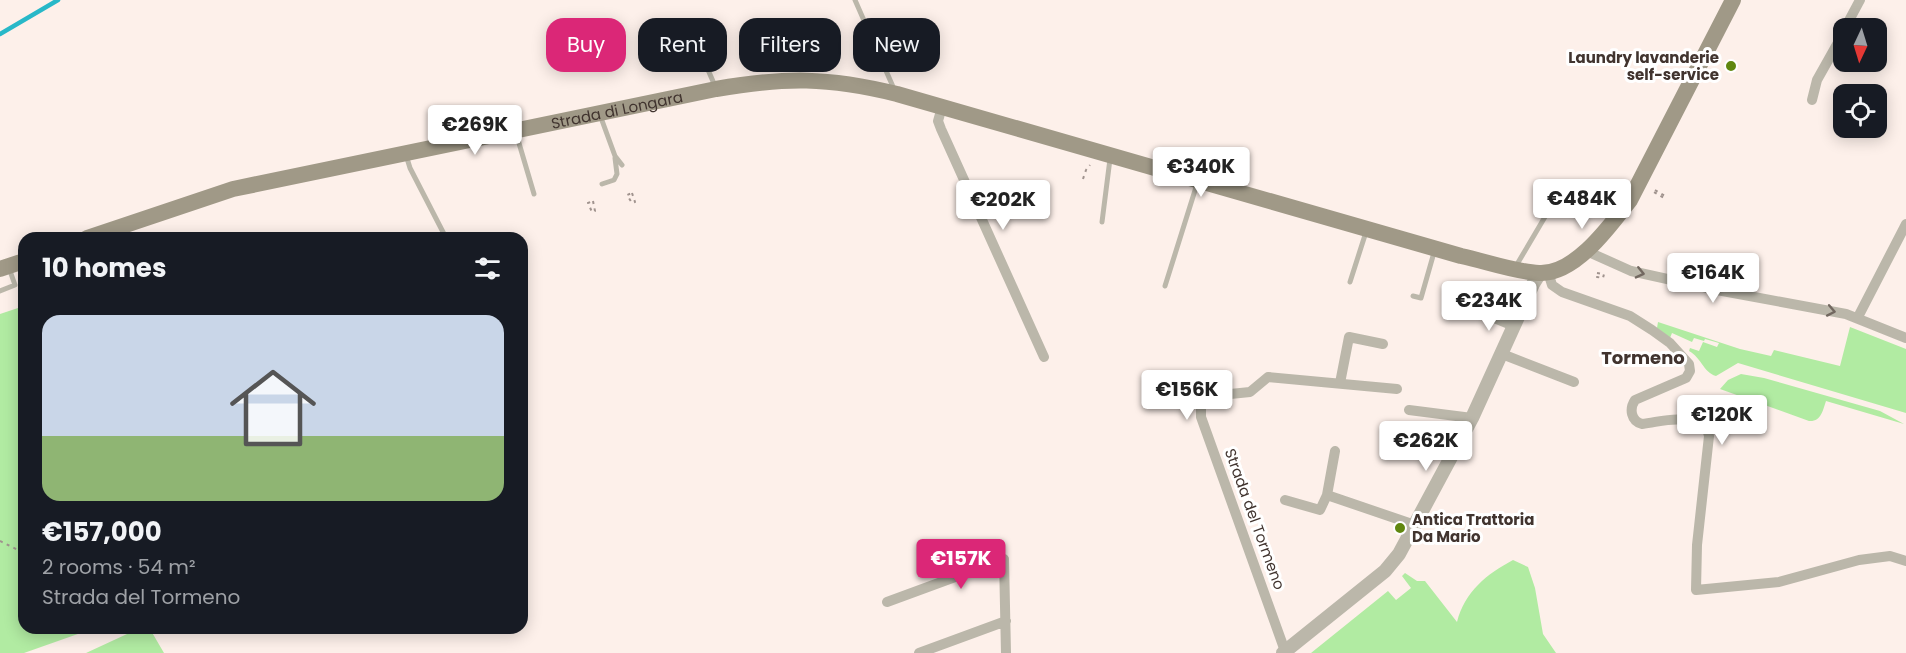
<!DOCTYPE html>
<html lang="en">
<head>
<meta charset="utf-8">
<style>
	body { margin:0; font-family:Poppins,sans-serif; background:#242831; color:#f1f3f6; height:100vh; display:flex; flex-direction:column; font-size:22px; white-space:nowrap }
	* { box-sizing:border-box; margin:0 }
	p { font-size:20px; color:#9ea1a6 }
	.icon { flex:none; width:33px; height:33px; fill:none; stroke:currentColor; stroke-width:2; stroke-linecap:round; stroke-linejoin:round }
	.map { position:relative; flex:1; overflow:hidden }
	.sheet { position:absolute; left:18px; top:232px; width:510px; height:402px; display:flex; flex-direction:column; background:#171b24; border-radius:18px; box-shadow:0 3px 15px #0003 }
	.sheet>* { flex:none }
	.banner { position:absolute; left:546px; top:18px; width:570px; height:54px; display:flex; gap:12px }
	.needle { width:39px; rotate:184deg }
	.fabs { position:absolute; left:1833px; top:18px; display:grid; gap:12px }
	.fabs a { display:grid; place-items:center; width:54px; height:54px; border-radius:12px; background:#171b24; box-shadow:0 3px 15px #0003; font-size:30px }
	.price { position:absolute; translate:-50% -51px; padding:0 14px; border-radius:6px; background:#fff; color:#222; font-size:20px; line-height:39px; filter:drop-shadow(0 2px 3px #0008) }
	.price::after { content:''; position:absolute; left:50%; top:36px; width:18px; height:14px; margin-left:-9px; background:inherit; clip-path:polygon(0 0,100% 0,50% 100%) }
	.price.selected { background:#db2777; color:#fff }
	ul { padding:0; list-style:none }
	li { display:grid; align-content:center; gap:12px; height:318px; padding:0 24px }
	li span { display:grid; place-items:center; height:186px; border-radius:18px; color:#555 }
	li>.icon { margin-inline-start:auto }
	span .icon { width:108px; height:108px; fill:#fffc; stroke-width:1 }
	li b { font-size:26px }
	h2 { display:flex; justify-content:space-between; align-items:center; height:72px; padding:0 24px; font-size:26px }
	.tag { padding:0 21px; border-radius:18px; background:#171b24; box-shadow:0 3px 15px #0003; font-size:21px; line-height:54px }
	.tag.selected { background:#db2777; color:#fff }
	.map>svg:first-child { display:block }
	.green { fill:#b1eba2 }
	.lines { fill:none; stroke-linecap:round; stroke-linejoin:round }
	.stream { stroke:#28b8c8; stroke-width:4.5 }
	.path { stroke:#a0938e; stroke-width:2; stroke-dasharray:3 4.5; stroke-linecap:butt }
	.service { stroke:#bbb7aa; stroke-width:5 }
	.minor { stroke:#bbb7aa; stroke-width:10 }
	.tertiary { stroke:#bbb7aa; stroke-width:14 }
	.secondary { stroke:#a09987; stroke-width:16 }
	.oneway { stroke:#726860 }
	.poi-dot { fill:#60870f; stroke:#fff; stroke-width:2 }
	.labels { text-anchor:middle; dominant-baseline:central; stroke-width:6; stroke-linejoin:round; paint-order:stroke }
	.poi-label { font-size:15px; font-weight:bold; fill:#41342f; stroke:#fff; text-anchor:end }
	.street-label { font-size:15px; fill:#41342f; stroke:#fff }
	.quarter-label { font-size:18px; font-weight:bold; fill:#41342f; stroke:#fff }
</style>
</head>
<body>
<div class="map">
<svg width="1906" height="653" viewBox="0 0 1906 653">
	<rect width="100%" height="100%" fill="#fdf0ea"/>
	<path class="green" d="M 24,306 L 24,628 L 92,629 L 24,653 L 0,653 L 0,314 Z
		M 1658,322 L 1740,349 L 1771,356 L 1774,350 L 1840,366 L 1850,327 L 1906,349 L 1906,413 L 1738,363 L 1716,376 C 1703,372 1701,357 1689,351 L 1690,348 L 1699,351 L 1703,342 L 1717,347 L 1719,343 L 1705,339 L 1704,341 L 1694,338 L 1692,342 L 1672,333 L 1670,338 L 1657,328 Z
		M 1741,374 L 1764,378 L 1880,411 L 1904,424 L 1826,401 C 1823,410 1821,422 1809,421 L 1720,389 L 1728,380 Z
		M 1513,560 L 1528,567 L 1535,588 L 1543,634 L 1556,653 L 1311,653 L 1388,591 L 1396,600 L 1411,588 L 1402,576 L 1405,573 L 1417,581 L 1425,581 L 1457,622 C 1465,591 1487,574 1513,560 Z
		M 140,628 L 150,629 L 164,653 L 86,653 Z"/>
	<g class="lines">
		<path class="stream" d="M 0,34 L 58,0"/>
		<path class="path" d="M 1083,179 L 1086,170 L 1090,165
			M 1655,190 L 1665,196 L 1664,198 L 1654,192 Z
			M 632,193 L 635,202 L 632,203 L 627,195 Z
			M 593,201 L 595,211 L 592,212 L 588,203 Z
			M 1597,273 L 1604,274 L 1603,278 L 1597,277 Z
			M 0,541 L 24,553"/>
		<path class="service" d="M 855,0 L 894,89
			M 693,35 L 715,86
			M 600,115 L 615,156 L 622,165
			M 516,133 L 534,194
			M 406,155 L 410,168 L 444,234
			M 602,184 L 614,180 L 617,174 L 615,158
			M 1102,222 L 1110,159
			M 1516,266 L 1552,205
			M 1350,282 L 1366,232
			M 1165,286 L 1197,184
			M 0,291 L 15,285 L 9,268
			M 1413,296 L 1421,298 L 1435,249"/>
		<path class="minor" d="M 1845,28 L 1860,0
			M 1812,100 L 1817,80 L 1844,32
			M 942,107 L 938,121 L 941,129 L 1044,357
			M 1587,249 L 1593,254 L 1631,271 L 1717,290 L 1846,314 L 1906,338
			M 1548,272 L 1552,285 L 1562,292 L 1630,316 L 1652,330 L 1670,343 L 1689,364 L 1690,371 L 1686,378 L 1635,400 C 1629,409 1631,421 1642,424 C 1670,420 1681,414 1707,429 L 1709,436 L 1697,545 L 1696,590 L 1779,582 L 1859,560 L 1890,556 L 1906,561
			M 1475,310 L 1514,326
			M 1858,317 L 1906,224
			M 1502,354 L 1574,382
			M 1340,383 L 1349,337 L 1383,344
			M 1409,410 L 1472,418
			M 1327,495 L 1415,525
			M 1285,500 L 1320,510 L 1327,495 L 1335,451
			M 887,602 L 1004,559 L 1006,653
			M 1285,651 L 1201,417 L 1201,397 L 1250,392 L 1268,377 L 1397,389
			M 919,653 L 1006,621"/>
		<path class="tertiary" d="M 1283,653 L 1385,571 L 1399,554 L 1472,418 L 1533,284 L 1540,273"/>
		<g class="secondary">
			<path id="s1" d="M 87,238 L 233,189 L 716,89 C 785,77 828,77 897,94 L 1461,256 C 1485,261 1515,272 1539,273 C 1575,275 1610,226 1630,200 L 1733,0"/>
			<path d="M 0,269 L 24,261"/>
		</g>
	</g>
	<defs><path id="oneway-chevron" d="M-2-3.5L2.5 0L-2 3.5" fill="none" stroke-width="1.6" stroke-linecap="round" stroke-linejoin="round" transform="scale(1.5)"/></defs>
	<g class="oneway">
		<use href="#oneway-chevron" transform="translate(1640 273) rotate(13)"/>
		<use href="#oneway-chevron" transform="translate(1831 311) rotate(11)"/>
	</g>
	<g class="poi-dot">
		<circle cx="1731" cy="66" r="6"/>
		<circle cx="1400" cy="528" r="6"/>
	</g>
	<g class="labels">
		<g class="poi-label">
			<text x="1719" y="57">Laundry lavanderie<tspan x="1719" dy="17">self-service</tspan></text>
			<text x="1412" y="519" text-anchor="start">Antica Trattoria<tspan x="1412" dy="17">Da Mario</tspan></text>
		</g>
		<g class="street-label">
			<text stroke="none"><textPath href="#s1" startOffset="546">Strada di Longara</textPath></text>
			<text transform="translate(1255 519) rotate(70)">Strada del Tormeno</text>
		</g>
		<g class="quarter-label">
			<text x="1643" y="357">Tormeno</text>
		</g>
	</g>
</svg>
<div class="fabs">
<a><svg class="needle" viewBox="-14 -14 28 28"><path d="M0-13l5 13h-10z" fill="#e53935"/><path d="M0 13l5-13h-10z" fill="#9ea1a6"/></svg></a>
<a><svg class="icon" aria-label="locate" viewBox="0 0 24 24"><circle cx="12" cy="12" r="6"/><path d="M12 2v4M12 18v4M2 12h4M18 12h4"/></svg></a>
</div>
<b class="price" style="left:475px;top:156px">€269K</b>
<b class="price" style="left:1201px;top:198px">€340K</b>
<b class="price" style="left:1582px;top:230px">€484K</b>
<b class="price" style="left:1003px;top:231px">€202K</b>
<b class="price" style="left:1713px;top:304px">€164K</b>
<b class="price" style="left:1489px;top:332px">€234K</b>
<b class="price" style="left:1187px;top:421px">€156K</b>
<b class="price" style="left:1722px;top:446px">€120K</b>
<b class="price" style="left:1426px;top:472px">€262K</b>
<b class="price selected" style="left:961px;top:590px">€157K</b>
<div class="banner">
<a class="tag selected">Buy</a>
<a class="tag">Rent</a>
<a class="tag">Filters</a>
<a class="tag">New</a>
</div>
<section class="sheet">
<h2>10 homes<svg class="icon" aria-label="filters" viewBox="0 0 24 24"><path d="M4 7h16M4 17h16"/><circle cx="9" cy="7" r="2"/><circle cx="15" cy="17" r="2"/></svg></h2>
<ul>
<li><span style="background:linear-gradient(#c9d6e8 65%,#8fb573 0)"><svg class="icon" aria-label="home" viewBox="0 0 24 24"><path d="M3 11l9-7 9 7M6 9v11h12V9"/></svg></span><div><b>€157,000</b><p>2 rooms · 54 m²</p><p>Strada del Tormeno</p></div></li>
</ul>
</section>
</div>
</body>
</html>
